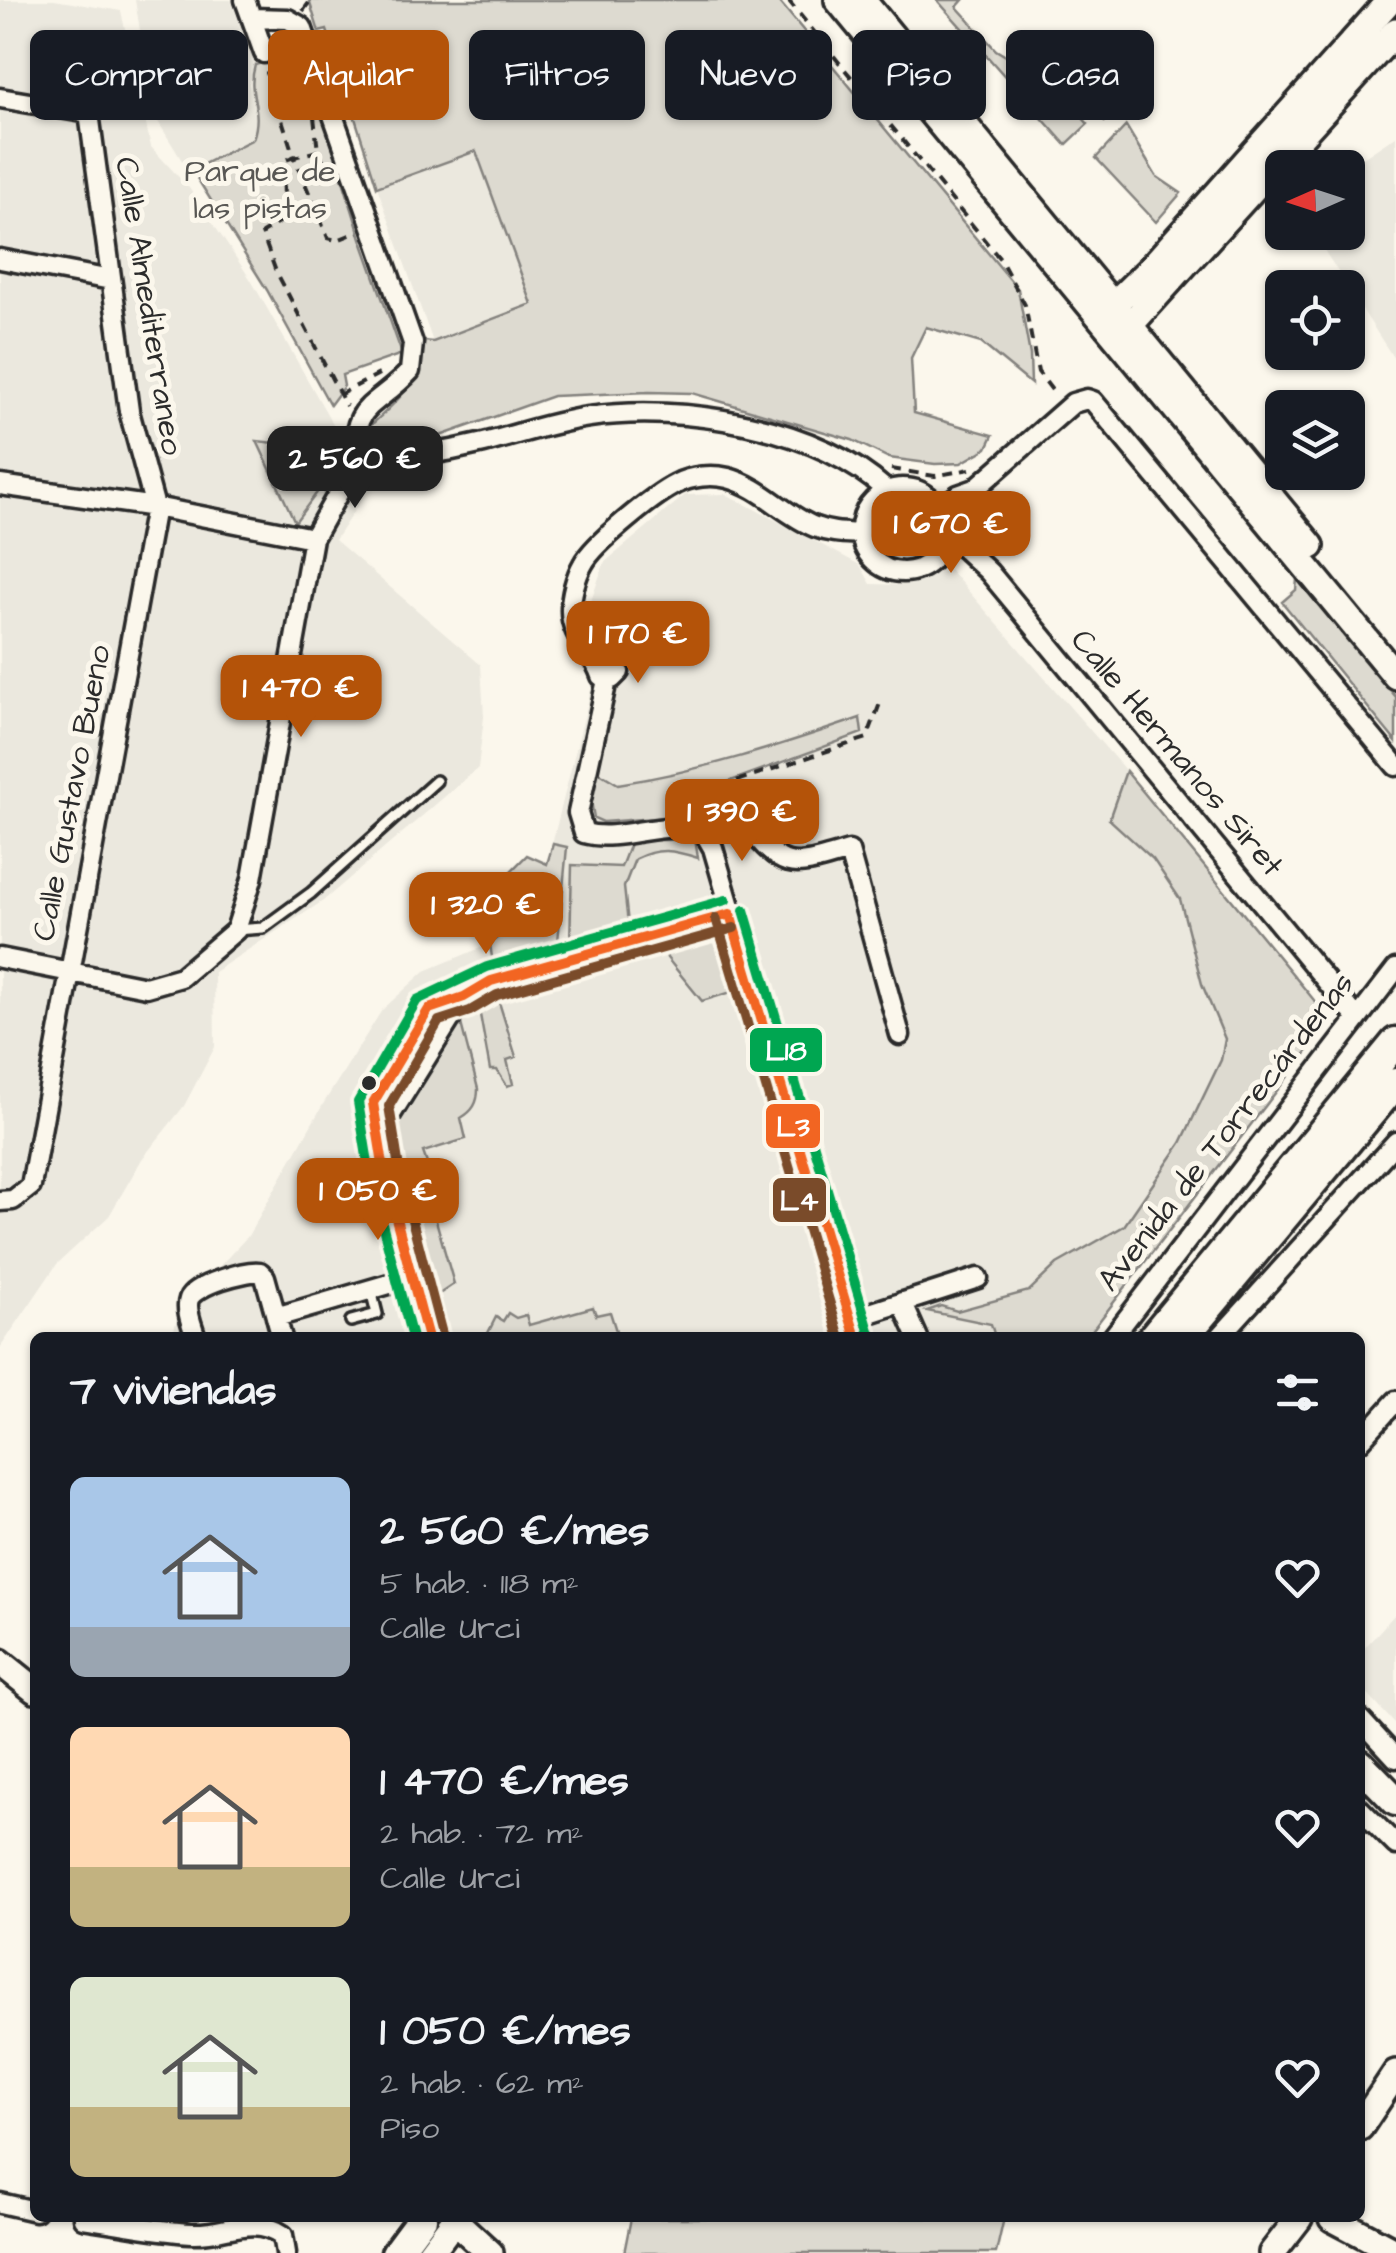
<!DOCTYPE html>
<html lang="es">
<head>
<meta charset="utf-8">
<style>
	body { margin:0; font-family:"Architects Daughter",sans-serif; background:#20242c; color:#f1f3f6; height:100vh; display:flex; flex-direction:column; font-size:38px; white-space:nowrap }
	* { box-sizing:border-box; margin:0 }
	p { font-size:32px; color:#9ea1a6 }
	.icon { flex:none; width:55px; height:55px; fill:none; stroke:currentColor; stroke-width:2; stroke-linecap:round; stroke-linejoin:round }
	.map { position:relative; flex:1; overflow:hidden }
	.panel { position:absolute; left:30px; top:1332px; width:1335px; height:890px; display:flex; flex-direction:column; background:#171b24; border-radius:15px; box-shadow:0 2px 8px #0004 }
	.panel>* { flex:none }
	.top-card { position:absolute; left:30px; top:30px; width:1338px; height:90px; display:flex; gap:20px }
	.needle { width:65px; rotate:267deg }
	.tools { position:absolute; left:1265px; top:150px; display:grid; gap:20px }
	.tools a { display:grid; place-items:center; width:100px; height:100px; border-radius:15px; background:#171b24; box-shadow:0 2px 8px #0004; font-size:50px }
	.price { position:absolute; translate:-50% -85px; padding:0 22px; border-radius:20px; background:#b45309; color:#fff; font-size:32px; line-height:65px; filter:drop-shadow(0 2px 5px #0008) }
	.price::after { content:''; position:absolute; left:50%; top:60px; width:30px; height:22px; margin-left:-15px; background:inherit; clip-path:polygon(0 0,100% 0,50% 100%) }
	.price.current { background:#222; color:#fff }
	ul { padding:0; list-style:none }
	li { display:flex; align-items:center; gap:30px; height:250px; padding:0 40px }
	li span { display:grid; place-items:center; flex:none; width:280px; height:200px; border-radius:15px; color:#555 }
	li>.icon { margin-inline-start:auto }
	span .icon { width:120px; height:120px; fill:#fffc; stroke-width:1 }
	li b { font-size:42px }
	h2 { display:flex; justify-content:space-between; align-items:center; height:120px; padding:0 40px; font-size:42px }
	.pill { padding:0 35px; border-radius:15px; background:#171b24; box-shadow:0 2px 8px #0004; font-size:35px; line-height:90px }
	.pill.current { background:#b45309; color:#fff }
	.map>svg:first-child { display:block }
	.built { fill:#ebe8de }
	.green { fill:#dddad0; stroke:#84827e; stroke-width:2.5 }
	.lines { fill:none; stroke-linecap:round; stroke-linejoin:round }
	.lane-casing { stroke:#2b2b2b; stroke-width:16 }
	.street-casing { stroke:#2b2b2b; stroke-width:25 }
	.secondary-casing { stroke:#2b2b2b; stroke-width:32 }
	.primary-casing { stroke:#2b2b2b; stroke-width:35 }
	.path { stroke:#2b2b2b; stroke-width:4; stroke-dasharray:10 8; stroke-linecap:butt }
	.lane { stroke:#fbf7ec; stroke-width:9 }
	.street { stroke:#fbf7ec; stroke-width:18 }
	.secondary { stroke:#fbf7ec; stroke-width:25 }
	.primary { stroke:#fbf7ec; stroke-width:28 }
	.bus-1-casing { stroke:#fbf7ec; stroke-width:18 }
	.bus-2-casing { stroke:#fbf7ec; stroke-width:18 }
	.bus-3-casing { stroke:#fbf7ec; stroke-width:18 }
	.bus-1 { stroke:#f26522; stroke-width:10 }
	.bus-2 { stroke:#7a4b2a; stroke-width:10 }
	.bus-3 { stroke:#00a651; stroke-width:10 }
	.bus-dot { fill:#2b2b2b; stroke:#fbf7ec; stroke-width:4 }
	.labels { text-anchor:middle; dominant-baseline:central; stroke-width:10; stroke-linejoin:round; paint-order:stroke }
	.park-label { font-size:32px; fill:#585754; stroke:#fbf7ec }
	.street-label { font-size:32px; fill:#2b2b2b; stroke:#fbf7ec }
	.line-badge { stroke:#fbf7ec; stroke-width:4 }
	.badge-label { font-size:28px; text-anchor:middle; font-weight:bold; fill:#fff }
</style>
</head>
<body>
<div class="map">
<svg width="1396" height="2253" viewBox="0 0 1396 2253">
	<rect width="100%" height="100%" fill="#fbf7ec"/>
	<filter id="ink" filterUnits="userSpaceOnUse"><feTurbulence type="fractalNoise" baseFrequency=".01" numOctaves="2"/><feDisplacementMap in="SourceGraphic" scale="20" xChannelSelector="R" yChannelSelector="G"/><feConvolveMatrix kernelMatrix="1 2 1 2 8 2 1 2 1" color-interpolation-filters="sRGB"/></filter>
	<g filter="url(#ink)">
		<path class="built" d="M 0,0 L 54,0 L 121,11 L 151,147 L 189,188 L 251,280 L 369,488 L 335,540 L 481,665 L 484,717 L 478,768 L 323,901 L 214,972 L 215,1047 L 184,1106 L 142,1159 L 109,1216 L 57,1264 L 0,1348 Z
			M 135,0 L 231,0 L 255,65 L 249,84 L 260,118 L 253,139 L 189,172 L 154,115 Z
			M 1396,136 L 1396,362 L 1313,233 L 1348,232 L 1348,168 Z
			M 476,150 L 532,305 L 433,342 L 377,187 Z
			M 726,494 L 860,565 L 871,584 L 905,585 L 949,569 L 1126,771 L 1109,819 L 1153,859 L 1180,899 L 1202,984 L 1225,1039 L 1221,1060 L 1209,1090 L 1181,1143 L 1124,1226 L 1057,1264 L 1029,1291 L 957,1311 L 941,1306 L 929,1310 L 991,1324 L 995,1337 L 172,1338 L 179,1309 L 248,1236 L 325,1101 L 382,1010 L 425,971 L 490,944 L 508,928 L 519,893 L 506,876 L 527,855 L 547,864 L 602,646 L 590,620 L 591,601 L 604,563 L 685,495 Z
			M 1396,1613 L 1396,1725 L 1360,1686 L 1360,1653 Z"/>
		<path class="green" d="M 309,0 L 778,0 L 1018,289 L 1030,355 L 1031,384 L 981,343 L 926,327 L 911,358 L 914,413 L 993,435 L 987,448 L 961,463 L 935,464 L 889,458 L 852,440 L 692,393 L 649,392 L 553,396 L 440,436 L 382,449 L 372,437 L 370,426 C 398,401 422,380 424,341 L 433,342 L 532,304 L 476,151 L 377,187 L 327,30 L 319,32 Z
			M 937,0 L 963,0 L 957,7 L 996,50 L 1054,85 L 1088,124 L 1066,145 Z
			M 298,36 L 361,238 L 402,354 L 342,375 L 344,386 L 330,405 L 267,290 L 192,170 L 253,139 C 264,107 246,96 255,65 L 278,58 L 277,46 Z
			M 1126,126 L 1156,176 L 1181,193 L 1156,222 L 1096,158 Z
			M 257,441 L 348,451 L 295,522 Z
			M 1297,579 L 1396,697 L 1396,742 L 1282,602 L 1296,590 Z
			M 860,718 L 862,733 L 720,785 L 686,790 L 680,816 L 603,822 L 594,818 L 591,801 L 598,772 L 618,784 C 702,771 779,746 860,718 Z
			M 1126,771 L 1318,1005 L 1311,1011 L 1322,1025 L 1330,1022 L 1087,1337 L 995,1337 L 991,1324 L 927,1311 L 941,1306 L 957,1311 L 1029,1291 L 1057,1264 L 1124,1226 L 1181,1143 L 1221,1060 L 1225,1039 L 1202,984 L 1180,899 L 1153,859 L 1109,819 Z
			M 695,839 L 698,858 C 673,850 659,847 635,859 L 624,887 L 628,924 L 570,944 L 572,865 L 621,867 L 631,841 Z
			M 553,844 L 567,847 L 558,941 L 493,964 L 490,944 L 508,928 L 519,893 L 506,876 L 527,855 L 547,864 Z
			M 721,925 L 735,991 L 702,1001 L 667,958 L 663,942 Z
			M 530,975 L 533,991 L 499,1002 L 516,1057 L 507,1060 L 513,1084 L 507,1086 L 497,1070 L 490,1070 L 477,998 Z
			M 429,1009 L 459,1016 L 478,1089 C 478,1103 473,1111 461,1118 L 466,1139 L 423,1152 L 431,1175 L 424,1178 L 454,1284 L 420,1307 L 373,1103 Z
			M 593,1307 L 596,1315 L 610,1312 L 618,1337 L 486,1337 L 496,1317 L 503,1321 L 508,1313 L 516,1318 L 526,1315 L 529,1325 Z
			M 631,2218 L 1004,2218 L 996,2253 L 624,2253 Z"/>
		<g class="lines">
			<defs>
				<path id="lane" d="M 236,930 L 263,928 L 311,893 L 436,781
					M 747,974 L 741,990 L 785,1152 L 792,1172 L 808,1183
					M 351,1321 L 377,1314 L 371,1290"/>
				<path id="street" d="M 245,0 L 264,53
					M 252,18 L 288,19 L 302,27 L 413,343 L 410,371 C 376,408 349,403 356,462 C 399,460 443,453 484,443 C 519,434 553,422 589,417 C 683,404 814,425 886,490
					M 0,98 L 89,113 L 129,411 L 155,507 L 31,1186 L 13,1200 L 0,1201
					M 0,259 L 111,280
					M 0,485 L 155,507 L 313,538
					M861 530a42 42 0 1 1 84 0a42 42 0 1 1-84 0Z
					M 939,509 L 958,495 L 975,489 L 1073,403 L 1087,399 L 1093,401 L 1396,766
					M 946,532 L 989,572 L 1357,1018
					M 600,665 L 612,661 L 619,672 L 612,679 L 601,676 C 595,654 570,637 571,609 C 571,595 576,576 583,564 C 593,544 654,495 676,484 C 691,476 712,474 728,478 C 762,487 784,515 815,527 C 830,533 845,533 861,534
					M 607,680 L 578,813 L 584,833 C 624,844 668,815 705,834 L 744,822 C 785,872 788,869 849,851 L 900,1035
					M 705,834 L 713,848 L 856,1338
					M 0,958 L 146,987 L 181,977 L 236,930 L 252,879 L 313,538 L 356,462
					M 377,1137 L 464,997
					M 902,1302 L 918,1338
					M 276,1317 L 413,1277
					M 851,1319 L 978,1278
					M 196,1338 C 193,1327 185,1310 189,1299 C 194,1285 246,1270 260,1272 L 265,1277 L 282,1338
					M 428,1338 L 385,1177 L 373,1103 L 429,1009 L 464,997 L 491,981 L 730,914
					M 1112,1338 L 1396,969
					M 1219,1338 L 1396,1142
					M 1360,1441 L 1396,1401
					M 1360,1719 L 1396,1758
					M 1360,1809 L 1396,1845
					M 0,2203 L 35,2211
					M 83,2218 C 119,2223 156,2231 192,2233 C 226,2235 251,2213 283,2235 L 286,2253"/>
				<path id="secondary" d="M 838,0 L 1396,676
					M 862,0 L 1311,546
					M 1113,305 L 1150,269 L 1390,0
					M 1130,325 L 1396,31
					M 0,1662 L 35,1690
					M 1360,2127 L 1396,2073
					M 1332,2218 L 1396,2252
					M 454,2220 L 490,2253
					M 430,2253 L 456,2218
					M 1272,2253 L 1299,2218"/>
				<path id="primary" d="M 1152,1338 L 1396,1042
					M 1183,1338 L 1396,1083
					M 1360,1764 L 1396,1801
					M 396,2253 L 422,2218"/>
			</defs>
			<use href="#lane" class="lane-casing"/>
			<use href="#street" class="street-casing"/>
			<use href="#secondary" class="secondary-casing"/>
			<use href="#primary" class="primary-casing"/>
			<path class="path" d="M 788,0 L 1000,259 L 1025,305 L 1038,372 L 1055,394
				M 303,11 L 311,0
				M 291,54 L 294,66 L 267,73 L 294,157 L 283,161 L 284,199 L 280,222 L 262,233 L 275,269 L 346,406
				M 1049,63 L 1107,123
				M 314,117 L 318,151 L 336,182
				M 318,151 L 294,157 L 328,238 L 337,240 L 358,232
				M 339,395 L 379,374
				M 891,469 L 935,476 L 970,469
				M 728,807 L 724,785 L 867,738 L 882,698"/>
			<use href="#lane" class="lane"/>
			<use href="#street" class="street"/>
			<use href="#secondary" class="secondary"/>
			<use href="#primary" class="primary"/>
			<defs>
				<path id="bus-1" d="M 730,914 L 856,1338
					M 428,1338 L 385,1177 L 373,1103 L 429,1009 L 464,997 L 491,981 L 730,914"/>
				<path id="bus-2" d="M 716,918 L 840,1338
					M 442,1334 L 400,1174 L 389,1106 L 439,1021 L 470,1011 L 497,995 L 734,928"/>
				<path id="bus-3" d="M 744,910 L 870,1334
					M 412,1338 L 371,1181 L 358,1102 L 417,1000 L 487,967 L 726,900"/>
			</defs>
			<use href="#bus-1" class="bus-1-casing"/>
			<use href="#bus-2" class="bus-2-casing"/>
			<use href="#bus-3" class="bus-3-casing"/>
			<use href="#bus-1" class="bus-1"/>
			<use href="#bus-2" class="bus-2"/>
			<use href="#bus-3" class="bus-3"/>
		</g>
	</g>
	<circle class="bus-dot" cx="369" cy="1083" r="9"/>
	<g class="labels">
		<g class="park-label">
			<text x="260" y="171">Parque de<tspan x="260" dy="37">las pistas</tspan></text>
		</g>
		<g class="street-label">
			<text transform="translate(149 306) rotate(81)">Calle Almediterraneo</text>
			<text transform="translate(1177 753) rotate(50)">Calle Hermanos Siret</text>
			<text transform="translate(72 793) rotate(-79)">Calle Gustavo Bueno</text>
			<text transform="translate(1226 1132) rotate(-52)">Avenida de Torrecárdenas</text>
		</g>
	</g>
	<g class="line-badge">
		<rect x="748" y="1026" width="76" height="48" rx="10" fill="#00a651"/>
		<rect x="764" y="1102" width="58" height="48" rx="10" fill="#f26522"/>
		<rect x="771" y="1176" width="57" height="48" rx="10" fill="#7a4b2a"/>
	</g>
	<g class="badge-label">
		<text x="786" y="1060">L18</text>
		<text x="793" y="1136">L3</text>
		<text x="799" y="1210">L4</text>
	</g>
</svg>
<div class="tools">
<a><svg class="needle" viewBox="-14 -14 28 28"><path d="M0-13l5 13h-10z" fill="#e53935"/><path d="M0 13l5-13h-10z" fill="#9ea1a6"/></svg></a>
<a><svg class="icon" aria-label="locate" viewBox="0 0 24 24"><circle cx="12" cy="12" r="6"/><path d="M12 2v4M12 18v4M2 12h4M18 12h4"/></svg></a>
<a><svg class="icon" aria-label="layers" viewBox="0 0 24 24"><path d="M12 4l9 5-9 5-9-5zM3 14l9 5 9-5"/></svg></a>
</div>
<b class="price current" style="left:355px;top:511px">2 560 €</b>
<b class="price" style="left:951px;top:576px">1 670 €</b>
<b class="price" style="left:638px;top:686px">1 170 €</b>
<b class="price" style="left:301px;top:740px">1 470 €</b>
<b class="price" style="left:742px;top:864px">1 390 €</b>
<b class="price" style="left:486px;top:957px">1 320 €</b>
<b class="price" style="left:378px;top:1243px">1 050 €</b>
<div class="top-card">
<a class="pill">Comprar</a>
<a class="pill current">Alquilar</a>
<a class="pill">Filtros</a>
<a class="pill">Nuevo</a>
<a class="pill">Piso</a>
<a class="pill">Casa</a>
</div>
<section class="panel">
<h2>7 viviendas<svg class="icon" aria-label="filters" viewBox="0 0 24 24"><path d="M4 7h16M4 17h16"/><circle cx="9" cy="7" r="2"/><circle cx="15" cy="17" r="2"/></svg></h2>
<ul>
<li><span style="background:linear-gradient(#a9c7e8 75%,#9aa5b1 0)"><svg class="icon" aria-label="home" viewBox="0 0 24 24"><path d="M3 11l9-7 9 7M6 9v11h12V9"/></svg></span><div><b>2 560 €/mes</b><p>5 hab. · 118 m²</p><p>Calle Urci</p></div><svg class="icon" aria-label="heart" viewBox="0 0 24 24"><path d="M12 20l-8-8c-3-5 5-10 8-4 3-6 11-1 8 4z"/></svg></li>
<li><span style="background:linear-gradient(#ffd9b3 70%,#c2b280 0)"><svg class="icon" aria-label="home" viewBox="0 0 24 24"><path d="M3 11l9-7 9 7M6 9v11h12V9"/></svg></span><div><b>1 470 €/mes</b><p>2 hab. · 72 m²</p><p>Calle Urci</p></div><svg class="icon" aria-label="heart" viewBox="0 0 24 24"><path d="M12 20l-8-8c-3-5 5-10 8-4 3-6 11-1 8 4z"/></svg></li>
<li><span style="background:linear-gradient(#dfe7d0 65%,#c2b280 0)"><svg class="icon" aria-label="home" viewBox="0 0 24 24"><path d="M3 11l9-7 9 7M6 9v11h12V9"/></svg></span><div><b>1 050 €/mes</b><p>2 hab. · 62 m²</p><p>Piso</p></div><svg class="icon" aria-label="heart" viewBox="0 0 24 24"><path d="M12 20l-8-8c-3-5 5-10 8-4 3-6 11-1 8 4z"/></svg></li>
</ul>
</section>
</div>
</body>
</html>
